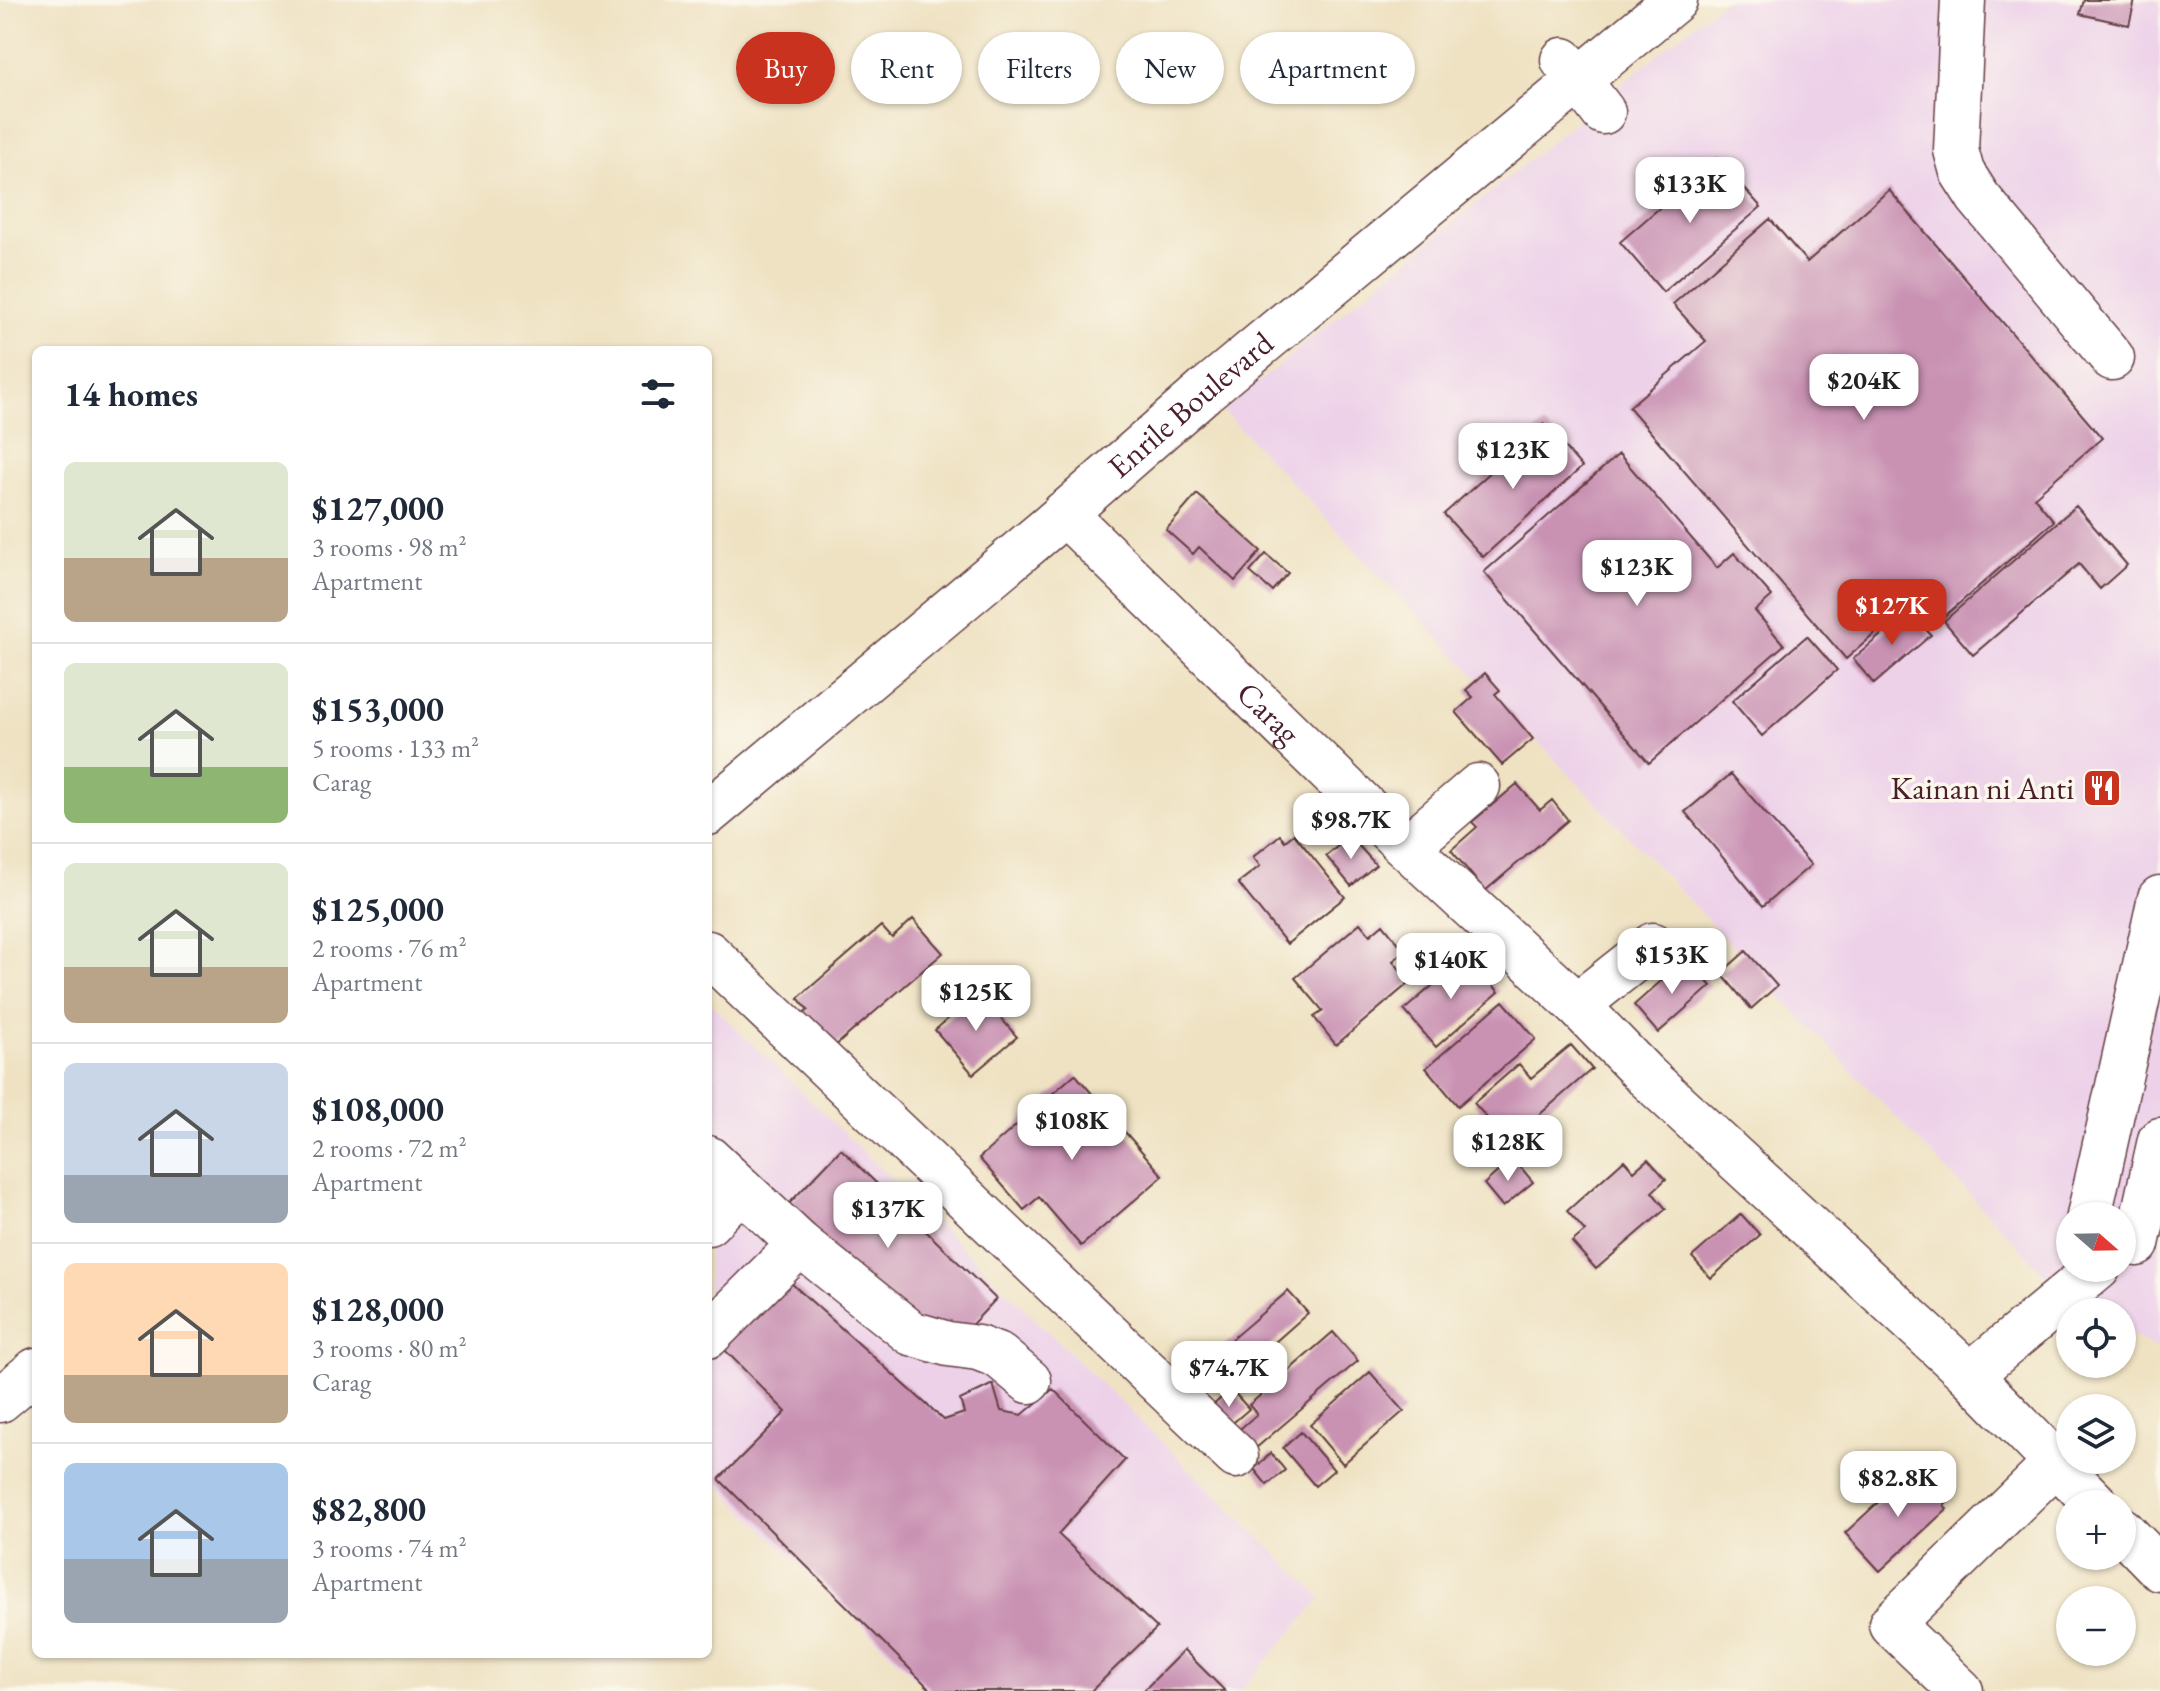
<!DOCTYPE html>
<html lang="en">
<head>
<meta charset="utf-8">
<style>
	body { margin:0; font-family:"EB Garamond",serif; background:#f6f6f7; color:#1f2937; height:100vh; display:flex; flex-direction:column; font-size:30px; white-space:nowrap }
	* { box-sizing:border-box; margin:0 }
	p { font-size:26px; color:#747a83 }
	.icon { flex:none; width:44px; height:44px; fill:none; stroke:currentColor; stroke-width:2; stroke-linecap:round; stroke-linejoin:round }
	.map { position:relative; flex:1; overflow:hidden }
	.sheet { position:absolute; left:32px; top:346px; width:680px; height:1312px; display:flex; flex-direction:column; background:#fff; border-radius:12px; box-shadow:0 2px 6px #0004 }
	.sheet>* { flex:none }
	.banner { position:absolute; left:736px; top:32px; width:760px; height:72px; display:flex; gap:16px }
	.needle { width:52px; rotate:110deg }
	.buttons { position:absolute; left:2056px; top:1202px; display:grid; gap:16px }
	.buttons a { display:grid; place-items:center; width:80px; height:80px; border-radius:50%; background:#fff; box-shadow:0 2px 6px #0004; font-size:40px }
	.price { position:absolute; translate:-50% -68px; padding:0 18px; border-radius:16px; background:#fff; color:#222; font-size:26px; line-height:52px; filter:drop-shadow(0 2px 4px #0008) }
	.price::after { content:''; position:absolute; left:50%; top:48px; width:24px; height:18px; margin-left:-12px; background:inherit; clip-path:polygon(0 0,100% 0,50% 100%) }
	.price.active { background:#c8321e; color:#fff }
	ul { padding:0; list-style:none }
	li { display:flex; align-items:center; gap:24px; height:200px; padding:0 32px }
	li+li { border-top:2px solid #e0e1e3 }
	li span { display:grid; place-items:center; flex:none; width:224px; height:160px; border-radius:12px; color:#555 }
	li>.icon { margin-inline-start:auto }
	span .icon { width:96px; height:96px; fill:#fffc; stroke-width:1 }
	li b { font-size:34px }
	h2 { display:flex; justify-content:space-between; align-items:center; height:96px; padding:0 32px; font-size:34px }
	.chip { padding:0 28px; border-radius:36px; background:#fff; box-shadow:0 2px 6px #0004; font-size:28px; line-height:72px }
	.chip.active { background:#c8321e; color:#fff }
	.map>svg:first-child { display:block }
	.built { fill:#edd1e9; fill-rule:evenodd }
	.building { fill:#c992b3 }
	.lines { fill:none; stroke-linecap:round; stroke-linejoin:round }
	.minor-casing { stroke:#633c42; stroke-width:47 }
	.highway-casing { stroke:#633c42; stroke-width:47 }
	.minor { stroke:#fff; stroke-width:44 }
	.highway { stroke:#fff; stroke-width:44 }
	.labels { text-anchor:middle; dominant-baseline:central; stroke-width:7; stroke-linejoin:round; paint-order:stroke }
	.street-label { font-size:32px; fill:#4a1f2b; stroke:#fbf7ec }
	.poi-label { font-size:32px; fill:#4a1f2b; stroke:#fbf7ec; text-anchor:end }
</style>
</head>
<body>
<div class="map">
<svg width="2160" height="1691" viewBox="0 0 2160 1691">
	<rect width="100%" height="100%" fill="#fbf7ec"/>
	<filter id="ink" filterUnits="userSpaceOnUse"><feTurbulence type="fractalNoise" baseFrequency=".0125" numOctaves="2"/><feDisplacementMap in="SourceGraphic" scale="16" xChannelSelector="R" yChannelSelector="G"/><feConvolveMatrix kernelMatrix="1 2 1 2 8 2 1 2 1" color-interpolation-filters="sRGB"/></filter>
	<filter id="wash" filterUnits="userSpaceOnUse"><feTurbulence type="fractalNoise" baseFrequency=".006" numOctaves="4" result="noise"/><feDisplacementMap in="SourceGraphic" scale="32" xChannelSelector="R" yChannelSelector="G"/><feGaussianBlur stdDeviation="1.8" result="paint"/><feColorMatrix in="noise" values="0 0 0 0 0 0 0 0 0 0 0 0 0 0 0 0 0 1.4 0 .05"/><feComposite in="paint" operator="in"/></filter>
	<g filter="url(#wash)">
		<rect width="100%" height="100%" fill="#efe2c2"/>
		<path class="built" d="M 1724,0 L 2160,0 L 2160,1350 L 2122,1329 L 2122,1312 L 2092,1312 L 2069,1299 L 1223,411 ZM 2070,1216 L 2122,1216 L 2122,1268 L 2070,1268 Z
			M 708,1001 L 1322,1598 L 1240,1691 L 929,1691 L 708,1475 Z"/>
		<g id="blocks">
			<path class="building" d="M 2084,0 L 2135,0 L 2129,25 L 2080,14 Z
				M 1717,158 L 1761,207 L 1663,292 L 1620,242 Z
				M 1889,190 L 2102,438 L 2034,497 L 2054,521 L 1932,627 L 1911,602 L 1846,659 L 1629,407 L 1706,341 L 1673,304 L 1770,219 L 1807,262 Z
				M 1544,424 L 1582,467 L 1483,557 L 1444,514 Z
				M 1619,454 L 1717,568 L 1734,553 L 1772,596 L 1755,611 L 1784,645 L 1649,763 L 1484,572 Z
				M 1197,494 L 1261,551 L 1235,581 L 1199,547 L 1193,554 L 1166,530 Z
				M 2076,506 L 2127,565 L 2100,589 L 2079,564 L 1973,655 L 1944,621 Z
				M 1266,554 L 1288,573 L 1272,591 L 1250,572 Z
				M 1909,611 L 1931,635 L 1874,684 L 1853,659 Z
				M 1807,636 L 1837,670 L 1762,736 L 1732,701 Z
				M 1485,673 L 1500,690 L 1495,694 L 1533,739 L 1502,765 L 1456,712 L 1473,697 L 1466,690 Z
				M 1731,774 L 1811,865 L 1763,906 L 1685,812 Z
				M 1517,784 L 1540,810 L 1552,800 L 1568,820 L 1485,891 L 1451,850 L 1477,827 L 1472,822 Z
				M 1294,834 L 1345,897 L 1287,944 L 1238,883 L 1260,866 L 1253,857 L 1280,835 L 1285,841 Z
				M 1350,836 L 1376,865 L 1351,886 L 1326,856 Z
				M 913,919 L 943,953 L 820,1059 L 791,1025 L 808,1010 L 798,998 L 881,926 L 892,938 Z
				M 1360,923 L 1370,935 L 1383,924 L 1405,951 L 1393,961 L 1410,982 L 1336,1045 L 1314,1017 L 1323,1011 L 1295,978 Z
				M 1746,951 L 1777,986 L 1751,1009 L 1721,973 Z
				M 1467,956 L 1499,992 L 1436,1047 L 1404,1010 Z
				M 1687,958 L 1711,986 L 1658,1033 L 1634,1005 Z
				M 979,992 L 1017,1037 L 973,1074 L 935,1030 Z
				M 1503,1001 L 1536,1039 L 1458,1106 L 1426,1068 Z
				M 1571,1045 L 1592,1069 L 1508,1142 L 1474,1103 L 1519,1064 L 1531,1078 Z
				M 1075,1074 L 1163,1176 L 1081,1246 L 1039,1197 L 1024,1210 L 979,1158 Z
				M 841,1149 L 996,1299 L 963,1334 L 906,1328 L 784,1209 Z
				M 1513,1158 L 1533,1182 L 1503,1207 L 1484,1184 Z
				M 1648,1159 L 1666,1179 L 1652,1192 L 1666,1209 L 1596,1269 L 1572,1242 L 1585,1231 L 1567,1211 L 1624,1160 L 1634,1171 Z
				M 1741,1214 L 1760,1235 L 1711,1278 L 1692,1257 Z
				M 781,1274 L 944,1420 L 964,1413 L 960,1400 L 993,1384 L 1001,1411 L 1022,1415 L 1053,1389 L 1125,1460 L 1058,1534 L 1157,1628 L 1091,1691 L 932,1691 L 719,1479 L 786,1412 L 715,1340 Z
				M 1288,1291 L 1308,1313 L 1233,1379 L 1213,1355 Z
				M 1333,1332 L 1358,1361 L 1249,1454 L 1233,1435 L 1257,1414 L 1249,1405 Z
				M 1370,1372 L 1404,1411 L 1343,1464 L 1310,1425 Z
				M 1231,1389 L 1249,1409 L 1227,1428 L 1210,1408 Z
				M 1301,1432 L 1334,1470 L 1315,1486 L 1283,1448 Z
				M 1271,1453 L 1285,1470 L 1267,1485 L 1254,1469 Z
				M 1922,1470 L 1949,1499 L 1944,1505 L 1947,1509 L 1880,1571 L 1845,1533 L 1912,1471 L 1917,1476 Z
				M 1184,1650 L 1225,1691 L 1143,1691 Z"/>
		</g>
	</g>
	<g filter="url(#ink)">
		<use href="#blocks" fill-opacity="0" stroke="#633c42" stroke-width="2"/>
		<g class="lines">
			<defs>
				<g id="minor">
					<path d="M 1963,0 L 1956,150 L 1962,172 L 1978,197 L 2112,358"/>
					<path d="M 1563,60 L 1603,112"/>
					<path id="s1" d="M 1064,513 L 1400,841 L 1577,1005 L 1646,1076 L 1970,1375 L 2096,1504"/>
					<path d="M 1407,847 L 1478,786"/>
					<path d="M 708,953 L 1236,1456"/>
					<path d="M 1577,1005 L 1653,945"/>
					<path d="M 708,1158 L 800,1244 L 911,1333 L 948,1344 L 978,1348 L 999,1356 L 1029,1381"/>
					<path d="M 2089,1216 L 2160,898"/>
					<path d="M 708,1223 L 741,1189"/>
					<path d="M 2122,1240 L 2137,1244 L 2160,1140"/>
					<path d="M 708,1336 L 800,1244"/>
					<path d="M 1970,1375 L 2098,1268"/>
					<path d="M 2122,1530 L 2160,1569"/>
					<path d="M 1961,1691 L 1891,1624 L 2056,1463"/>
				</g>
				<g id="highway">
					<path id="s2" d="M 708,813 L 1049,527 L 1206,390 L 1675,0"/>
					<path d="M 0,1400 L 36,1370"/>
				</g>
			</defs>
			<use href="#minor" class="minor-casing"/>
			<use href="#highway" class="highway-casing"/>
			<use href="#minor" class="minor"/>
			<use href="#highway" class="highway"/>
		</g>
	</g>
	<defs>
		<symbol id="restaurant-square" viewBox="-11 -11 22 22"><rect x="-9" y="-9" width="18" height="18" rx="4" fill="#c8321e" stroke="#fbf7ec"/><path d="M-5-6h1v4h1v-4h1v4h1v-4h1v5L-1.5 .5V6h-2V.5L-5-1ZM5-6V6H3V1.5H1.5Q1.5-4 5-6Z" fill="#fff"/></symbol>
	</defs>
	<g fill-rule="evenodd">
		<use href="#restaurant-square" x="2080" y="766" width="44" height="44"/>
	</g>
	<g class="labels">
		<g class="street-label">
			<text stroke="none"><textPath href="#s2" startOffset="632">Enrile Boulevard</textPath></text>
			<text stroke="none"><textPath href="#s1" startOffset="286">Carag</textPath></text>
		</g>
		<g class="poi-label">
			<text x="2074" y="788">Kainan ni Anti</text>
		</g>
	</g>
</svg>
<div class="buttons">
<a><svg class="needle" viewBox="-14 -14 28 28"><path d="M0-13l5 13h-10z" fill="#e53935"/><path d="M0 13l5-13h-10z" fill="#747a83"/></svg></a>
<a><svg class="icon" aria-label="locate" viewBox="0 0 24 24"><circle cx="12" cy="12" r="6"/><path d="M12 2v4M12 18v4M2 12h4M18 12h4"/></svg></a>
<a><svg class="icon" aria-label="layers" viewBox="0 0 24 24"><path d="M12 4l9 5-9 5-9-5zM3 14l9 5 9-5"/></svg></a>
<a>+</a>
<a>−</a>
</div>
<b class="price" style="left:1690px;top:225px">$133K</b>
<b class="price" style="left:1864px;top:422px">$204K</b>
<b class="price" style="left:1513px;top:491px">$123K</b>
<b class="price" style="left:1637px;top:608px">$123K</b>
<b class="price active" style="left:1892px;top:647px">$127K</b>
<b class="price" style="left:1351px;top:861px">$98.7K</b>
<b class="price" style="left:1672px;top:996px">$153K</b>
<b class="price" style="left:1451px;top:1001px">$140K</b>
<b class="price" style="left:976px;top:1033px">$125K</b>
<b class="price" style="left:1072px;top:1162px">$108K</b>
<b class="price" style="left:1508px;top:1183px">$128K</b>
<b class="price" style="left:888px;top:1250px">$137K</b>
<b class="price" style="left:1229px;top:1409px">$74.7K</b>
<b class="price" style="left:1898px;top:1519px">$82.8K</b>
<div class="banner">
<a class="chip active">Buy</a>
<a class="chip">Rent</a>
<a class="chip">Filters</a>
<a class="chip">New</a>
<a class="chip">Apartment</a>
</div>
<section class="sheet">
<h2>14 homes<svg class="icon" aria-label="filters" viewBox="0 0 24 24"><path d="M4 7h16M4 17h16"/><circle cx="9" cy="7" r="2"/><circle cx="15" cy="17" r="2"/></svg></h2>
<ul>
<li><span style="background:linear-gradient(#dfe7d0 60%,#b9a48a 0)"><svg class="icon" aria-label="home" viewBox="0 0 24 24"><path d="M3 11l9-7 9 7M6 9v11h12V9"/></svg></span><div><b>$127,000</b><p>3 rooms · 98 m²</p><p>Apartment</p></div></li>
<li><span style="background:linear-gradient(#dfe7d0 65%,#8fb573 0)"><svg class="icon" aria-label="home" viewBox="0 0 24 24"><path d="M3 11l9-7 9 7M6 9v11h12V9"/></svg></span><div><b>$153,000</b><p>5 rooms · 133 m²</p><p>Carag</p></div></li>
<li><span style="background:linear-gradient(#dfe7d0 65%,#b9a48a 0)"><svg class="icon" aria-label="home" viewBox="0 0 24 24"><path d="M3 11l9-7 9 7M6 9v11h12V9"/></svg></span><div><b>$125,000</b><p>2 rooms · 76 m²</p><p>Apartment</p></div></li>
<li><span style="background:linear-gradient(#c9d6e8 70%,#9aa5b1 0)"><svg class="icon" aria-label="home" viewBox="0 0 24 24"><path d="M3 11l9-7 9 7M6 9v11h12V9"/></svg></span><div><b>$108,000</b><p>2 rooms · 72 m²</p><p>Apartment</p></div></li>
<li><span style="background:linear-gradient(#ffd9b3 70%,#b9a48a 0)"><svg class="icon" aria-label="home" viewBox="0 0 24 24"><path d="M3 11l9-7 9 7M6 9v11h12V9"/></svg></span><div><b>$128,000</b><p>3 rooms · 80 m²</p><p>Carag</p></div></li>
<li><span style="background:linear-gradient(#a9c7e8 60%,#9aa5b1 0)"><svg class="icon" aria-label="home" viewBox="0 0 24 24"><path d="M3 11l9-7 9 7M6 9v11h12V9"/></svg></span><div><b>$82,800</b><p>3 rooms · 74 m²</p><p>Apartment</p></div></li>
</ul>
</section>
</div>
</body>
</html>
